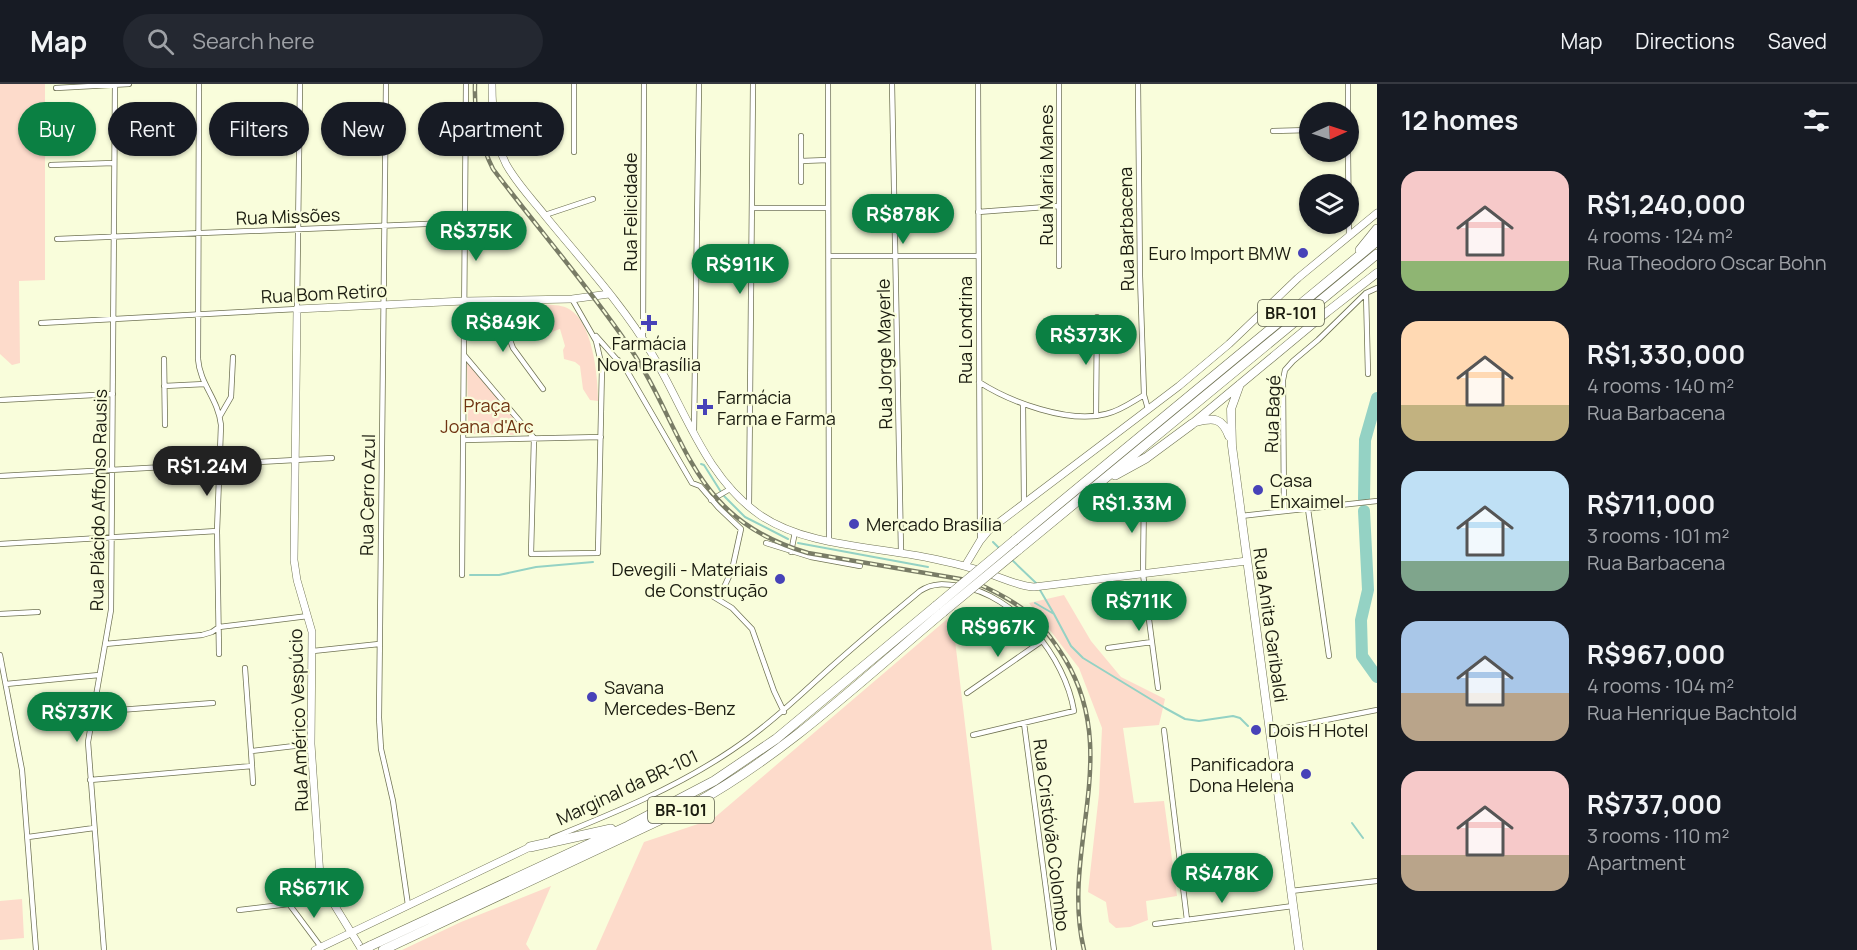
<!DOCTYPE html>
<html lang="en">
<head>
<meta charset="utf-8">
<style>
	body { margin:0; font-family:Manrope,sans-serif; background:#242831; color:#f1f3f6; height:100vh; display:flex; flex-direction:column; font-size:22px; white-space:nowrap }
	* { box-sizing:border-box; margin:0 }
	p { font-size:20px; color:#9ea1a6 }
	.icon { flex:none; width:33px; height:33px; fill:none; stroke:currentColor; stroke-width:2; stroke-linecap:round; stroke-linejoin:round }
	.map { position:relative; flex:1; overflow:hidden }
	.side { display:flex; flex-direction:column; background:#171b24; width:480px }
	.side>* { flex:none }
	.guide { position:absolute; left:18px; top:18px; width:570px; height:54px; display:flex; gap:12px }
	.needle { width:39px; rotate:87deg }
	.tools { position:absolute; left:1299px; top:18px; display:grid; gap:12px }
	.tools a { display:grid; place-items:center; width:60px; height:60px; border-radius:50%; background:#171b24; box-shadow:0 2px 4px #0004; font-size:30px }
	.price { position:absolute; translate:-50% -51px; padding:0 14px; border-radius:21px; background:#0b8043; color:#fff; font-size:20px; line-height:39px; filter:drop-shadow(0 2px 3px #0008) }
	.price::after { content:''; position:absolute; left:50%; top:36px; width:18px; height:14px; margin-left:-9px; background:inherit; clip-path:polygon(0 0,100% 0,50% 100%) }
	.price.selected { background:#222; color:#fff }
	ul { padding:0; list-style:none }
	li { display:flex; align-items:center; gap:18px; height:150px; padding:0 24px }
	li span { display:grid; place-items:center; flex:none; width:168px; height:120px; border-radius:18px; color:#555 }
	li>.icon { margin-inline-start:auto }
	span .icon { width:72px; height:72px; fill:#fffc; stroke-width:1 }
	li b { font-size:26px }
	h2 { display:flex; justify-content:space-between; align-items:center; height:72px; padding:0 24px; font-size:26px }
	.tag { padding:0 21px; border-radius:27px; background:#171b24; box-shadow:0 2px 4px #0004; font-size:21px; line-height:54px }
	.tag.selected { background:#0b8043; color:#fff }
	header { display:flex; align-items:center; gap:36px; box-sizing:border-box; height:84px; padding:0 30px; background:#171b24; border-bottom:2px solid #363941 }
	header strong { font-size:28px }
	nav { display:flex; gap:33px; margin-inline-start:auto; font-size:21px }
	.search { width:420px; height:54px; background:#242831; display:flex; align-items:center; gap:15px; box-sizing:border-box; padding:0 21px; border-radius:33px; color:#9ea1a6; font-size:22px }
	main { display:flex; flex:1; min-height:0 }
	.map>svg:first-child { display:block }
	.green { fill:#fddbcb }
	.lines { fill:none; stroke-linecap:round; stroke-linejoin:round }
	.stream { stroke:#94d2c4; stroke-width:2 }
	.river { stroke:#94d2c4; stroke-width:12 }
	.street-casing { stroke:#707354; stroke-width:6 }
	.secondary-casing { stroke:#707354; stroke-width:8 }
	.primary-casing { stroke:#707354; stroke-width:9 }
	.highway-casing { stroke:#707354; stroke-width:10 }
	.street { stroke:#fff; stroke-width:4.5 }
	.secondary { stroke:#fff; stroke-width:7 }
	.primary { stroke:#fff; stroke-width:8 }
	.highway { stroke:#fff; stroke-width:9 }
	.rail-casing { stroke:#797c66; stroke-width:4.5 }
	.rail { stroke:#f9fddb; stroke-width:2; stroke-dasharray:7; stroke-linecap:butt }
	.highway-bridge-casing { stroke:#707354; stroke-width:10; stroke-linecap:butt }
	.highway-bridge { stroke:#fff; stroke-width:9 }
	.poi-dot { fill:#4742b8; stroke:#f9fddb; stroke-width:2 }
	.labels { text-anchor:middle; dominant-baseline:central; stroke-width:4.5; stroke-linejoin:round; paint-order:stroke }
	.shield { fill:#f9fddb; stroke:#5e604d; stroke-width:1.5 }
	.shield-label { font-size:16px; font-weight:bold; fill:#1b1c10 }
	.street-label { font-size:18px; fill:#1b1c10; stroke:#f9fddb }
	.poi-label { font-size:18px; fill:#1b1c10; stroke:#f9fddb; text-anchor:start }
	.park-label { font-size:18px; fill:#6f3312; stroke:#f9fddb }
</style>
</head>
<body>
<header>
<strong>Map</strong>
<div class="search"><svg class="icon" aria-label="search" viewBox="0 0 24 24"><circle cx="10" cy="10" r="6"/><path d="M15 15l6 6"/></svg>Search here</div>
<nav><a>Map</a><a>Directions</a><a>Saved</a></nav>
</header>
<main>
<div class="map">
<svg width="1377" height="866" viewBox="0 0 1377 866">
	<rect width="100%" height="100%" fill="#f9fddb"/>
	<path class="green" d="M 0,0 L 45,0 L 45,196 L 19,197 L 20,279 L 12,281 L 0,270 Z
		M 522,222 C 535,222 556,218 569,225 C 593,238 598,293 598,317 L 590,316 L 583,305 L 580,282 L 575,278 L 564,275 L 563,266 L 565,262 L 560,245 C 550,248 542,254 532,256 L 529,254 L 518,227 Z
		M 467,278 L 524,346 L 522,351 L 469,350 L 468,347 Z
		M 1064,511 L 1091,557 L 1121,593 L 1165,615 L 1159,641 L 1123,644 L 1134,719 L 1164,717 L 1177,812 L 1146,817 L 1148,836 L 1130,843 L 1116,844 L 1109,838 L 1106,818 L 1088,808 L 1099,710 L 1102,644 L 1079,584 L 1029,519 Z
		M 952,531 L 992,866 L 596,866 L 644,758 L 713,735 Z
		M 551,802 L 526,860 L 530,866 L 402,866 L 461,838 Z
		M 22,815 L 24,854 L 0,856 L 0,817 Z"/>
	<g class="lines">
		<path class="stream" d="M 701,380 L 704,381 L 721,408
			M 724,412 L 745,433 L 788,455
			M 993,458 L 999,464
			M 798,459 L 928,483
			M 1010,474 L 1036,499
			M 470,491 L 499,491 L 536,483 L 593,478
			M 1040,506 L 1054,530
			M 1035,519 L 1054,530 L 1071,562 L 1083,574 L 1165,624 L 1185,635 L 1199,637 L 1233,632 L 1240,634 L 1248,642
			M 1352,739 L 1363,754"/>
		<path class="river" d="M 1364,415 L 1365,356 L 1377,314
			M 1364,427 L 1368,506 L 1361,536 L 1362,572 L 1377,593"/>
		<defs>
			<path id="street" d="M 199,0 L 198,275 C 200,301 218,314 221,341 L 217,447 L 219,570
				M 386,0 L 379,634 L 381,665 L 393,717 L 408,821
				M 828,0 L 829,456
				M 892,0 L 901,468
				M 978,0 L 980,456
				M 1138,0 L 1140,192 L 1144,311 L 1148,325
				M 1348,0 L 1348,28
				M 56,4 L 129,0
				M 1273,47 L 1310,46
				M 801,52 L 801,98
				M 574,68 L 574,0
				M 1348,68 L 1349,152
				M 801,77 L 828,76
				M 51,81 L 114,79
				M 752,124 L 828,124
				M 978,128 L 1059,122
				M 545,131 L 593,115
				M 57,155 L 520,136
				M 829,172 L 978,172
				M 1059,182 L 1059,0
				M 1366,209 L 1368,290
				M 495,216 L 513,264 L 543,305
				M 41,239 L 297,225 L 300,0
				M 596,252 L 627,287 L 692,399 L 700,402 L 718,423 L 741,445 L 732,486 L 719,514
				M 643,255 L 644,0
				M 464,271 L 534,354 L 531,470 L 598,469 L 602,283 L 596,257 L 572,215
				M 164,275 L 165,341
				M 602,283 L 608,278 L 618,276
				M 979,298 C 1010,318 1069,340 1106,330 C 1120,327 1132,318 1144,311
				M 164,302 L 205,300
				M 0,316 L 113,310
				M 1023,321 L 1024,419
				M 220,332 L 231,313 L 233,273
				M 1096,332 L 1097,233
				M 694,348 L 699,0
				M 463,356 L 601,353
				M 0,392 L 332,374
				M 1144,410 L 1143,490 L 1158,604
				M 711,416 L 730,405
				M 749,423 L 753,0
				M 1308,425 L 1329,572
				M 1284,427 L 1283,296 L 1285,286 L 1293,277 L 1318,256 L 1366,209 L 1377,204
				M 1241,432 L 1377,417
				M 766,459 L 811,473 L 860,482
				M 0,460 L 217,447
				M 791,468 L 795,448
				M 462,491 L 466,0
				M 704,507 L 732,524 L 752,545 L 774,607 L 784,628
				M 0,530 L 38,528
				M 219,543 L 308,532
				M 105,560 L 202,551 L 212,548 L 219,543
				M 1108,564 L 1152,558
				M 313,567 L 379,560
				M 0,571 L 22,686 L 36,866
				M 245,584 L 251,667 L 311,660
				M 6,600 L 99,591
				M 967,609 L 1042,557
				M 92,628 L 213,619
				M 1024,639 L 1054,866
				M 1164,646 L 1187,836
				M 1270,647 L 1377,626
				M 252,682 L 253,699
				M 90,696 L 252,682 L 251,667
				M 28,753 L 94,744
				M 552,754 C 614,729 676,704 732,666 C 768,642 798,613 830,584 C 859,558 890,532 920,507 C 933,498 946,500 960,502 C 1016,511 1065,573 1074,627 L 973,651
				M 1291,807 L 1377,797
				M 289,820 L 321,863
				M 239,826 L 289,820 L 353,801
				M 1155,840 L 1293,822
				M 104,866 L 88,658 L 111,526 L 115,0"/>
			<path id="secondary" d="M 492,0 C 492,27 494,56 506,80 C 517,100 533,116 547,134 C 583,178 623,221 652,270 C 685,325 705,393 760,431 C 810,465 884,462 943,477 C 958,480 972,484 987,489 C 1002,494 1018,502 1034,503 L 1247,477
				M 965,482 L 980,457 L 989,446 L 1179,302 L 1229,260 L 1298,194 L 1377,129
				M 315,866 L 530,763
				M 362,866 L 327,809 L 320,792 L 311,660 L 312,548 L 297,496 L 294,476 L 297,225 L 464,217 L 572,215 L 609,210"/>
			<path id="primary" d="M 1240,300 L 1231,325 L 1232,362 L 1299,866
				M 1196,338 C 1214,333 1222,334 1229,352
				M 1192,340 L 1327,228 L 1377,189"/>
			<path id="highway" d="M 1360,166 L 1377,145
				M 1115,391 L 1146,374 L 1192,340
				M 1015,456 L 1377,157
				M 1018,466 L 1377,170
				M 530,763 L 611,745
				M 370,862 L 628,742 L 714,697 L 776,655 L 936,522
				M 383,866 L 694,720 C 786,669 863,595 943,528"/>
		</defs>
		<use href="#street" class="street-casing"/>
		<use href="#secondary" class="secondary-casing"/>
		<use href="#primary" class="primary-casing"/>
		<use href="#highway" class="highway-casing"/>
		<use href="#street" class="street"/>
		<use href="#secondary" class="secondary"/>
		<use href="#primary" class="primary"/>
		<use href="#highway" class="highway"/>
		<defs>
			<path id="rail" d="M 475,0 C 474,31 479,57 493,85 C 536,142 583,196 624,255 C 688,346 685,433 808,469 L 972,497 C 1019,518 1038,531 1065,575 C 1123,671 1060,767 1084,866"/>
		</defs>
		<use href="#rail" class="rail-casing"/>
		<use href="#rail" class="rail"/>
		<defs>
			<path id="highway-bridge" d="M 936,522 L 1015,456
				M 943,528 L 1018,466
				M 362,866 L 370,862"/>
		</defs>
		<use href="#highway-bridge" class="highway-bridge-casing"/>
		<use href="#highway-bridge" class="highway-bridge"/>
	</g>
	<g class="poi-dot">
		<circle cx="1303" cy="169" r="6"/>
		<path d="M646 230h6v6h6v6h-6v6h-6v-6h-6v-6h6z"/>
		<path d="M702 314h6v6h6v6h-6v6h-6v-6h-6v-6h6z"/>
		<circle cx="1258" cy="406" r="6"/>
		<circle cx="854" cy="440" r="6"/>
		<circle cx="780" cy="495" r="6"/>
		<circle cx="592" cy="613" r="6"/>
		<circle cx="1256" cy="646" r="6"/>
		<circle cx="1306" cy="690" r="6"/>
	</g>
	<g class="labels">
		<g class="shield">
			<rect x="1258" y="216" width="66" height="26" rx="4.5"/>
			<rect x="648" y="713" width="66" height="26" rx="4.5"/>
		</g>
		<g class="shield-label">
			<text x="1291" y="229">BR-101</text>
			<text x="681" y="726">BR-101</text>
		</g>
		<g class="street-label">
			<text transform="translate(1046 91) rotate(-90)">Rua Maria Manes</text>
			<text transform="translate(630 128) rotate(-90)">Rua Felicidade</text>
			<text transform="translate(288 132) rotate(-2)">Rua Missões</text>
			<text transform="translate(1126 145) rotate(-91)">Rua Barbacena</text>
			<text transform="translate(324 209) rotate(-3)">Rua Bom Retiro</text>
			<text transform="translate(965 246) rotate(-90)">Rua Londrina</text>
			<text transform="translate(884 270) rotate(-91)">Rua Jorge Mayerle</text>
			<text transform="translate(1272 330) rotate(-88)">Rua Bagé</text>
			<text transform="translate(367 411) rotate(-89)">Rua Cerro Azul</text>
			<text transform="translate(98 416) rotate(-89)">Rua Plácido Affonso Rausis</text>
			<text transform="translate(1271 541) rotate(82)">Rua Anita Garibaldi</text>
			<text transform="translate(298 636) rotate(-92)">Rua Américo Vespúcio</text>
			<text transform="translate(627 703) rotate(-25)">Marginal da BR-101</text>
			<text transform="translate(1052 751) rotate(83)">Rua Cristóvão Colombo</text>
		</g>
		<g class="poi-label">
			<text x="1291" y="169" text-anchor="end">Euro Import BMW</text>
			<text x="649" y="259" text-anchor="middle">Farmácia<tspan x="649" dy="21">Nova Brasília</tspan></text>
			<text x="717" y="313">Farmácia<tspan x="717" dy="21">Farma e Farma</tspan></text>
			<text x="1270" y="396">Casa<tspan x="1270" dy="21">Enxaimel</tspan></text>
			<text x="866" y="440">Mercado Brasília</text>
			<text x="768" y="485" text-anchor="end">Devegili - Materiais<tspan x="768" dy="21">de Construção</tspan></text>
			<text x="604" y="603">Savana<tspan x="604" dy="21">Mercedes-Benz</tspan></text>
			<text x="1268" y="646">Dois H Hotel</text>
			<text x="1294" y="680" text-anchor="end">Panificadora<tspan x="1294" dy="21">Dona Helena</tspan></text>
		</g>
		<g class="park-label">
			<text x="487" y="321">Praça<tspan x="487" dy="21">Joana d'Arc</tspan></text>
		</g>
	</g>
</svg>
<div class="tools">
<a><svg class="needle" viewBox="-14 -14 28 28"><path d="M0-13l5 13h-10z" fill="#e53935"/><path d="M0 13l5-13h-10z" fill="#9ea1a6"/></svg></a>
<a><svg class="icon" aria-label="layers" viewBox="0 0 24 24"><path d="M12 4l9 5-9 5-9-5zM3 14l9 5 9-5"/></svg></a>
</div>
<b class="price" style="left:903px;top:161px">R$878K</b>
<b class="price" style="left:476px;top:178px">R$375K</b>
<b class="price" style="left:740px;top:211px">R$911K</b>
<b class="price" style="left:503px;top:269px">R$849K</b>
<b class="price" style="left:1086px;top:282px">R$373K</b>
<b class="price selected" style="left:207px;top:413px">R$1.24M</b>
<b class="price" style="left:1132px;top:450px">R$1.33M</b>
<b class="price" style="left:1139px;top:548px">R$711K</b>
<b class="price" style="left:998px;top:574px">R$967K</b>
<b class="price" style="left:77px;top:659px">R$737K</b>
<b class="price" style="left:1222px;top:820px">R$478K</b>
<b class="price" style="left:314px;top:835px">R$671K</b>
<div class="guide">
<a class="tag selected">Buy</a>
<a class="tag">Rent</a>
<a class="tag">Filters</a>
<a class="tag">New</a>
<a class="tag">Apartment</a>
</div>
</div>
<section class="side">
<h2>12 homes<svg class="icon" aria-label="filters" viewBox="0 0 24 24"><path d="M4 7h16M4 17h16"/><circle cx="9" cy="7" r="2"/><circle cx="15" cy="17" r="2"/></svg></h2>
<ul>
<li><span style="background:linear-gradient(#f6c9c9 75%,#8fb573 0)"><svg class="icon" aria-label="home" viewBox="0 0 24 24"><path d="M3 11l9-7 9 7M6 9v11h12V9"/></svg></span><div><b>R$1,240,000</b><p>4 rooms · 124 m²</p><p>Rua Theodoro Oscar Bohn</p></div></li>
<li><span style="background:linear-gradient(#ffd9b3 70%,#c2b280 0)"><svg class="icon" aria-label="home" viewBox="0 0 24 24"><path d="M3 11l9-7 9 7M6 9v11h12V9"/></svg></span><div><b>R$1,330,000</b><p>4 rooms · 140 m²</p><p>Rua Barbacena</p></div></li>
<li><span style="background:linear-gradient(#bfe0f5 75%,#7fa58c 0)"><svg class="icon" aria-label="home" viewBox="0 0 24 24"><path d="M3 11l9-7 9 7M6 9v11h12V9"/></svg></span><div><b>R$711,000</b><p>3 rooms · 101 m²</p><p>Rua Barbacena</p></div></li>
<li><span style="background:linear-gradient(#a9c7e8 60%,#b9a48a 0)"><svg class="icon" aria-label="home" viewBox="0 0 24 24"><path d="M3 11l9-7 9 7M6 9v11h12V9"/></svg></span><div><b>R$967,000</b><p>4 rooms · 104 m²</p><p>Rua Henrique Bachtold</p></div></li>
<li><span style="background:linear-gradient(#f6c9c9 70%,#b9a48a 0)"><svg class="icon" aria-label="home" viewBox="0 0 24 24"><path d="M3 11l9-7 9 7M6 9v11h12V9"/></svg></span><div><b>R$737,000</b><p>3 rooms · 110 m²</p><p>Apartment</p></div></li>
</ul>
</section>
</main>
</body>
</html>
